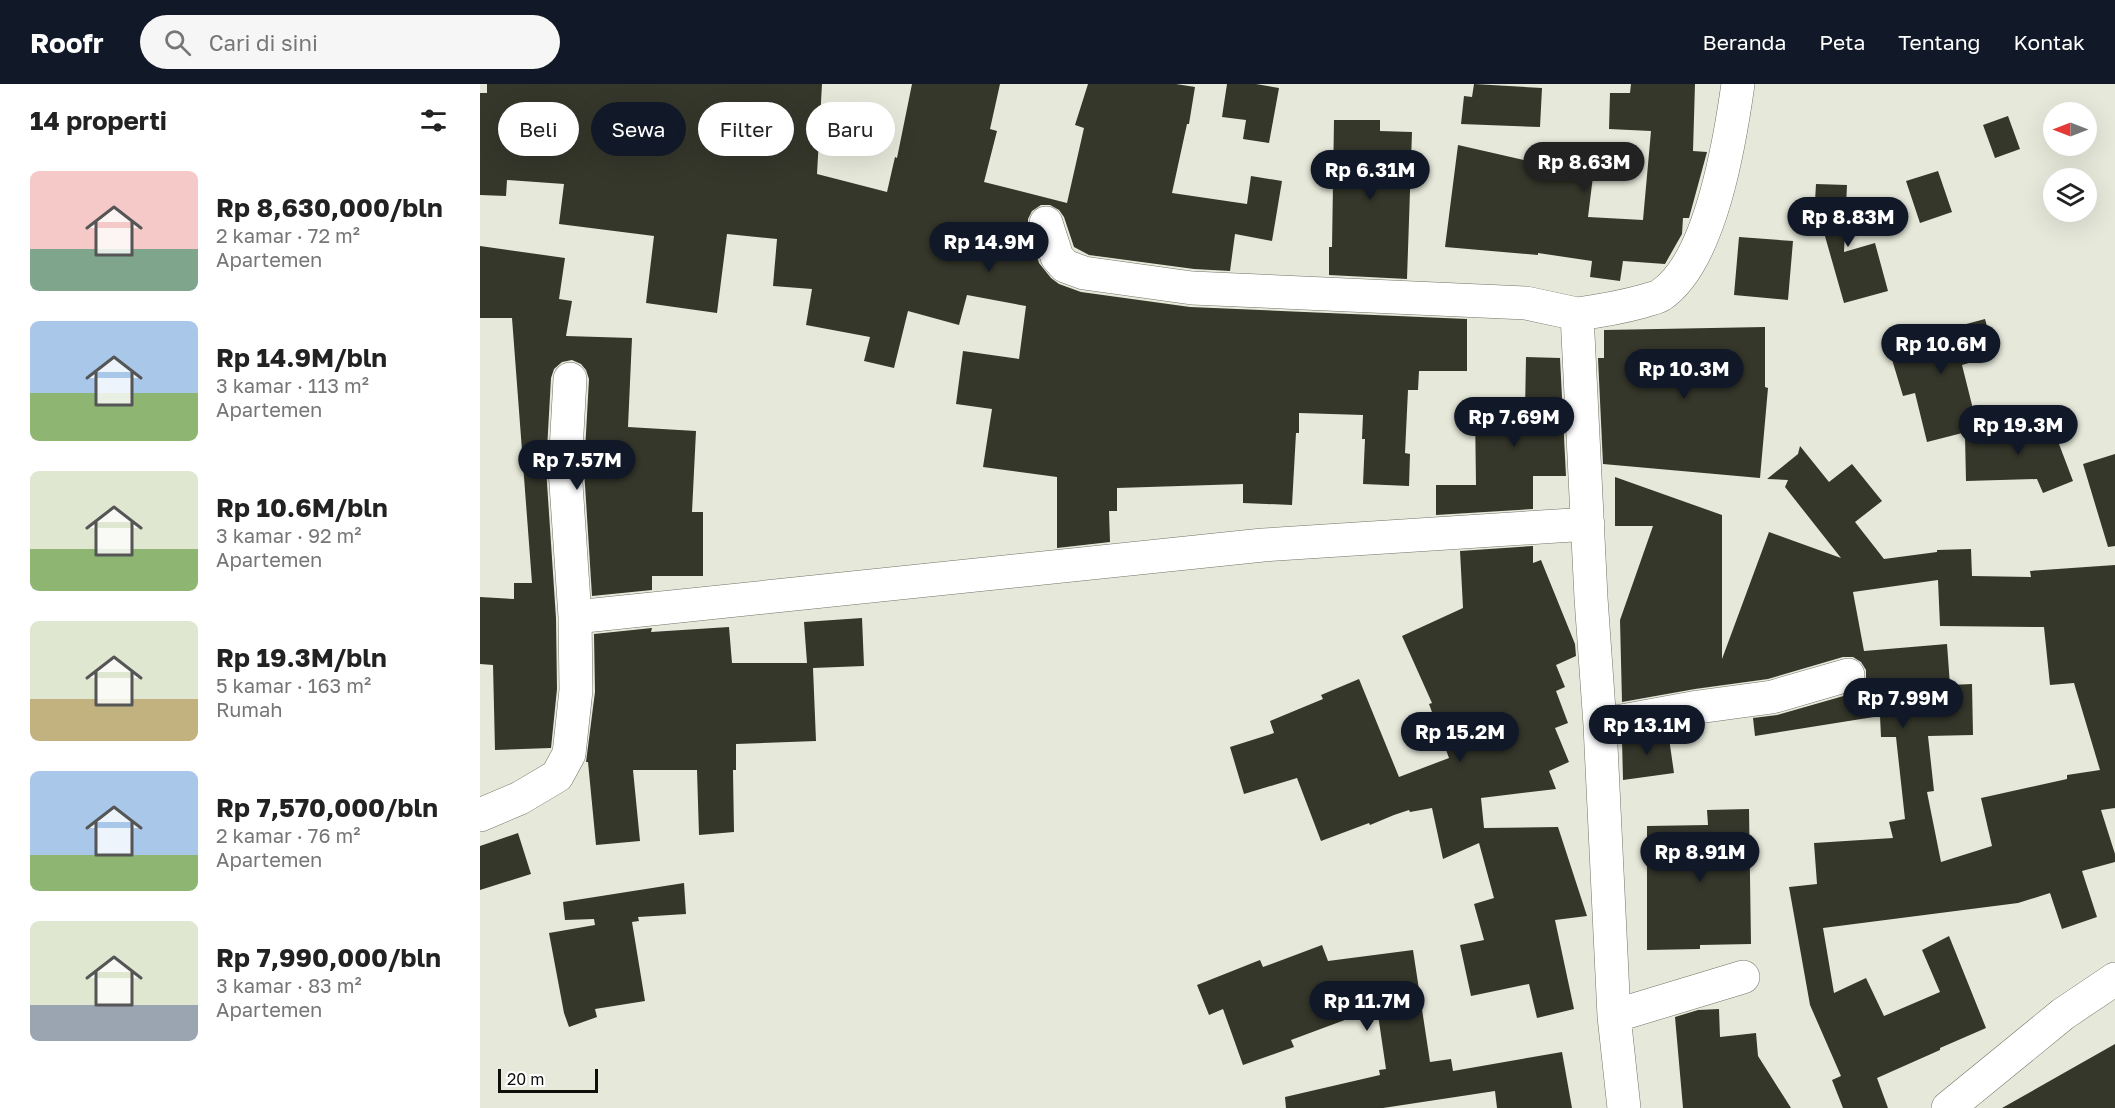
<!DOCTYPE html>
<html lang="id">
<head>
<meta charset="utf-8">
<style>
	body { margin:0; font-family:"Golos Text",sans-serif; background:#f6f6f6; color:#222; height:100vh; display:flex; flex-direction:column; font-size:22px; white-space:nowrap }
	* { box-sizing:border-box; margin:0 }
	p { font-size:20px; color:#767676 }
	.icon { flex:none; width:33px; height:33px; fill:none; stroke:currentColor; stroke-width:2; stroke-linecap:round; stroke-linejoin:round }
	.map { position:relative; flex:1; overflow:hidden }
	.side { display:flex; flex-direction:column; background:#fff; width:480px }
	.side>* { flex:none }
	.top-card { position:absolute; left:18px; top:18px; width:570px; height:54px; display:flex; gap:12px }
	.needle { width:39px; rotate:270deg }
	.fabs { position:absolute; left:1563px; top:18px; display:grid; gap:12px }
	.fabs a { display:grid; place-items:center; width:54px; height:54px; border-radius:50%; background:#fff; box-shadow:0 6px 24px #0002; font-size:30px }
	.scale { position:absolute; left:18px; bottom:15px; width:100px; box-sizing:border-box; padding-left:6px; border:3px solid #0e0f0a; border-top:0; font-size:16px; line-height:21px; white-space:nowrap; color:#0e0f0a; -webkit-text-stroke:4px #fff; paint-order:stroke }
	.price { position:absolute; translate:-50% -51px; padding:0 14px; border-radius:21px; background:#111827; color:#fff; font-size:20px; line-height:39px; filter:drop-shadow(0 2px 3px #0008) }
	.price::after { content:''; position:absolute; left:50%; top:36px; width:18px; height:14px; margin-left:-9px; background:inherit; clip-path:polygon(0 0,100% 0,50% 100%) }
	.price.on { background:#222; color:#fff }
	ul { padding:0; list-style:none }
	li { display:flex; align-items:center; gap:18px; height:150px; padding:0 30px }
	li span { display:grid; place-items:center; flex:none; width:168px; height:120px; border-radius:9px; color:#555 }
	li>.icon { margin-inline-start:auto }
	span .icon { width:72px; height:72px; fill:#fffc; stroke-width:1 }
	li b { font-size:26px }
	h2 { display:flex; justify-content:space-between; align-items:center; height:72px; padding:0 30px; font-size:26px }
	.pill { padding:0 21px; border-radius:27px; background:#fff; box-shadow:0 6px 24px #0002; font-size:21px; line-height:54px }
	.pill.on { background:#111827; color:#fff }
	header { display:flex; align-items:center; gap:36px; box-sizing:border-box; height:84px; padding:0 30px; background:#111827; color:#fff }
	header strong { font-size:28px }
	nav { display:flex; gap:33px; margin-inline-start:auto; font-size:21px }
	.search { width:420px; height:54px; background:#f6f6f6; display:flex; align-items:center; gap:15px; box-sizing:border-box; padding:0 21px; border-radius:33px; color:#767676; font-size:22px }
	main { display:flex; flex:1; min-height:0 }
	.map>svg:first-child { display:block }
	.building { fill:#35372b; fill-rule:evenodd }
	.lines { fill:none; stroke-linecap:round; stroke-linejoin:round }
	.minor-casing { stroke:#717366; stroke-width:34 }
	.minor { stroke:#fff; stroke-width:33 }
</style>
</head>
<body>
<header>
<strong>Roofr</strong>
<div class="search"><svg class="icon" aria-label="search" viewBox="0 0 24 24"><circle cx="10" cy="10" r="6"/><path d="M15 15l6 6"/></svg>Cari di sini</div>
<nav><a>Beranda</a><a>Peta</a><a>Tentang</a><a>Kontak</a></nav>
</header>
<main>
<section class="side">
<h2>14 properti<svg class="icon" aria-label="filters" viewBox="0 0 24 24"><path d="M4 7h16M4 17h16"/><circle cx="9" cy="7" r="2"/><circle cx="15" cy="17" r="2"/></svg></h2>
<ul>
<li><span style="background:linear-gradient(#f6c9c9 65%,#7fa58c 0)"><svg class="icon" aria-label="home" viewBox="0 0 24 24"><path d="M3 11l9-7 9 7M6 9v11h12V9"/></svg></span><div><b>Rp 8,630,000/bln</b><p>2 kamar · 72 m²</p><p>Apartemen</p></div></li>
<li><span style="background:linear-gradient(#a9c7e8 60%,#8fb573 0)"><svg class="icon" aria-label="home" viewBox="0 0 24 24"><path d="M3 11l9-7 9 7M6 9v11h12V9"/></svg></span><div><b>Rp 14.9M/bln</b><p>3 kamar · 113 m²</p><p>Apartemen</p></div></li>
<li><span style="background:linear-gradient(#dfe7d0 65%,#8fb573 0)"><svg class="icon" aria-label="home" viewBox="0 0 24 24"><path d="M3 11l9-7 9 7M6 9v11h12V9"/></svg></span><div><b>Rp 10.6M/bln</b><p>3 kamar · 92 m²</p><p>Apartemen</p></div></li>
<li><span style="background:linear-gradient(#dfe7d0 65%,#c2b280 0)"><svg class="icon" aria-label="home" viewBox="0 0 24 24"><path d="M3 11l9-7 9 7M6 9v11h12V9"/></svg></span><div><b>Rp 19.3M/bln</b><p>5 kamar · 163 m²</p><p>Rumah</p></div></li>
<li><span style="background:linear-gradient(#a9c7e8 70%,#8fb573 0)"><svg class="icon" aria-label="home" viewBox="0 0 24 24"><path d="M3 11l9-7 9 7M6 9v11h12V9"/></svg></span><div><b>Rp 7,570,000/bln</b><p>2 kamar · 76 m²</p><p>Apartemen</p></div></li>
<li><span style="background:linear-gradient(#dfe7d0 70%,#9aa5b1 0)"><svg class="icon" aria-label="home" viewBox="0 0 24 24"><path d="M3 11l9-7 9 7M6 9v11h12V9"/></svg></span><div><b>Rp 7,990,000/bln</b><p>3 kamar · 83 m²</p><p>Apartemen</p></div></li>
</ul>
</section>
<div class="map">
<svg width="1635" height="1024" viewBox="0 0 1635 1024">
	<rect width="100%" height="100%" fill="#e6e9da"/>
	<path class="building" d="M 7,0 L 342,0 L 337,90 L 407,108 L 415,73 L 417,74 L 432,0 L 520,0 L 510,45 L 517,47 L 504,98 L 587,119 L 604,44 L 595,41 L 608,0 L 696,0 L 715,3 L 709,40 L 707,40 L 692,109 L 767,120 L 771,92 L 802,97 L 792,157 L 755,150 L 750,187 L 714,185 L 609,171 L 594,163 L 584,133 L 579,126 L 570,121 L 561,121 L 552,127 L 548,135 L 548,144 L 559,179 L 571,194 L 579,200 L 601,208 L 710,223 L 987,235 L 987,287 L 939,287 L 938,306 L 928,306 L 925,369 L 930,370 L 929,402 L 883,400 L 885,355 L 882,355 L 883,331 L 819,329 L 819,349 L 816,349 L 812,421 L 763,419 L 763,400 L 637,404 L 637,427 L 629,427 L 630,458 L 577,464 L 577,393 L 503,383 L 512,325 L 476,320 L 483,267 L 539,275 L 546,222 L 487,211 L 479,241 L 428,227 L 414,284 L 384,277 L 390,253 L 326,241 L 332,205 L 293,202 L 297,155 L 247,150 L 237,229 L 166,219 L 174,152 L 79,140 L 84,100 L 27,96 L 26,112 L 0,111 L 0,9 L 7,9 Z
		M 747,0 L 776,0 L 799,4 L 789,59 L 763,55 L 766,36 L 742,33 Z
		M 994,0 L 1062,4 L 1060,43 L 981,40 L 984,12 L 992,13 Z
		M 1151,0 L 1215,0 L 1213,67 L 1227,68 L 1209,134 L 1203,134 L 1202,150 L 1185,180 L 1143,177 L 1140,197 L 1110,193 L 1112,177 L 1058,169 L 1058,171 L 965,163 L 978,61 L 1113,92 L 1108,133 L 1163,136 L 1171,47 L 1129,45 L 1130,9 L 1150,9 Z
		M 1528,32 L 1540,65 L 1515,74 L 1503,41 Z
		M 854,36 L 900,36 L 900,47 L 932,48 L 927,195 L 849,191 L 849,163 L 852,163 Z
		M 1458,87 L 1472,128 L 1440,139 L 1426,97 Z
		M 1336,100 L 1367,101 L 1364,168 L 1395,159 L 1408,207 L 1364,219 L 1335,117 Z
		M 1259,153 L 1313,157 L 1308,216 L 1254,211 Z
		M 0,162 L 85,174 L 79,215 L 92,217 L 86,252 L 152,254 L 148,343 L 216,347 L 212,428 L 223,428 L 223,492 L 172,492 L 172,506 L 112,512 L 104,385 L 109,295 L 106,286 L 101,280 L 92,276 L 82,278 L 74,285 L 71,294 L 66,384 L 76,534 L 77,605 L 71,664 L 15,666 L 13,581 L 0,580 L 0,513 L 34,515 L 34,499 L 52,499 L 32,234 L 0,234 Z
		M 1505,235 L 1515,271 L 1482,281 L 1498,345 L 1447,358 L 1435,309 L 1423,312 L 1407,259 L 1448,246 L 1449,250 Z
		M 1285,243 L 1285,303 L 1288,304 L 1280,394 L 1123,380 L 1118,274 L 1124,274 L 1124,246 Z
		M 1046,273 L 1080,274 L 1086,392 L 1053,392 L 1053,425 L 956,431 L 956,401 L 996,401 L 995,327 L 1045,326 Z
		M 1568,331 L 1593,397 L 1563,409 L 1557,395 L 1486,397 L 1485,352 L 1528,348 Z
		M 1320,362 L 1349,398 L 1372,380 L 1402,417 L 1375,438 L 1404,475 L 1457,468 L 1457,466 L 1491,465 L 1492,492 L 1551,493 L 1550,487 L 1635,481 L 1635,724 L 1621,726 L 1635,770 L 1635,778 L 1602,787 L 1617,833 L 1582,845 L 1570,809 L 1538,819 L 1343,844 L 1354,909 L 1386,894 L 1404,932 L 1460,908 L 1442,866 L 1469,852 L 1506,944 L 1460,964 L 1460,966 L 1397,994 L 1408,1024 L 1363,1024 L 1352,996 L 1361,992 L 1330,921 L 1309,803 L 1337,800 L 1334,759 L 1413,754 L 1409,738 L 1425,735 L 1416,653 L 1401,653 L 1400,632 L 1275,652 L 1273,634 L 1297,631 L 1374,609 L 1382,604 L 1386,595 L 1386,586 L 1381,578 L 1373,573 L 1363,573 L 1288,595 L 1215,605 L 1142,618 L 1140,536 L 1173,442 L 1135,442 L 1135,393 L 1242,431 L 1242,575 L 1289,448 L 1361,474 L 1305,403 L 1308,396 L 1287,395 L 1318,370 ZM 1458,496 L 1460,542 L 1564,543 L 1570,601 L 1594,599 L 1620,686 L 1587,691 L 1587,695 L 1501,714 L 1512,762 L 1461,778 L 1447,708 L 1454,707 L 1448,652 L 1493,651 L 1492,600 L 1470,601 L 1467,560 L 1384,567 L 1373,508 Z
		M 1635,370 L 1635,462 L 1628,463 L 1603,380 Z
		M 1053,462 L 1053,479 L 1061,476 L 1095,560 L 1096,572 L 1076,581 L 1085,603 L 1076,607 L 1088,639 L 1075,644 L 1089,678 L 1069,687 L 1076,705 L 1001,714 L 1004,744 L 1078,743 L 1107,832 L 1075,836 L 1094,925 L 1057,934 L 1049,900 L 991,912 L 980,861 L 1004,856 L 994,820 L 1014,814 L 999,759 L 963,775 L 952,724 L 930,728 L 929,726 L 914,731 L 890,741 L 889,739 L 841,757 L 817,694 L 764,710 L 750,663 L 794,649 L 790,637 L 843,615 L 841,611 L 879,595 L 919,693 L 969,674 L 949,620 L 952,619 L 922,552 L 983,524 L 980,467 Z
		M 382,534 L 384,582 L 333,584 L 336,657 L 256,660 L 256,686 L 253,686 L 254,748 L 219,751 L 217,686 L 153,686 L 160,757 L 116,761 L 108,678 L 106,678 L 115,608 L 114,550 L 172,544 L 171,548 L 249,543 L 252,579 L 327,579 L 324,538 Z
		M 1188,647 L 1194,689 L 1143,696 L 1142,656 Z
		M 1269,725 L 1271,860 L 1220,861 L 1220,865 L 1167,866 L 1167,742 L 1228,741 L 1227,726 Z
		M 38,749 L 51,790 L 0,806 L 0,762 Z
		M 204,799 L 206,830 L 158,833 L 159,837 L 152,838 L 165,917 L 115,925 L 117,933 L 89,943 L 84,929 L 69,849 L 115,841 L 114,835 L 85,836 L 83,818 Z
		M 842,861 L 848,877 L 933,866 L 950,978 L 971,975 L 973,987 L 1082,968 L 1092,1024 L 1017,1024 L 1015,1007 L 903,1024 L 806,1024 L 805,1013 L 900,991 L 899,986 L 906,985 L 897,924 L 811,956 L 814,963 L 763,981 L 743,925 L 729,931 L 717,901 L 780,876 L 783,883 Z
		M 1239,925 L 1240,953 L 1276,949 L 1278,972 L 1311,1024 L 1203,1024 L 1195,933 L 1218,926 Z
		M 1635,960 L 1635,1024 L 1522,1024 Z"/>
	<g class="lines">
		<defs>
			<path id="minor" d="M 566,139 L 577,173 L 585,182 L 604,189 L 712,204 L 1046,219 L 1097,230
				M 90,295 L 85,385 L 95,533
				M 1120,641 L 1218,623 L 1292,613 L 1368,591
				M 0,731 L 40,714 L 77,692 L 89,670 L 96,606 L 95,533 L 783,461 L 1108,440
				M 1134,932 L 1263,893
				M 1144,1024 L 1134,932 L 1120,641 L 1111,514 L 1097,230 C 1120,227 1142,223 1164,217 C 1169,215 1177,214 1181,211 C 1231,177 1250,57 1258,0
				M 1468,1024 L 1583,930 L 1635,895"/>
		</defs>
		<use href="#minor" class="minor-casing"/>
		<use href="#minor" class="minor"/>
	</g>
</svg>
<div class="fabs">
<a><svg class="needle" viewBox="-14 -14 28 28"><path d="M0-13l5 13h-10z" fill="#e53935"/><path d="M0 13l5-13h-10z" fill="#767676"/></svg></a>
<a><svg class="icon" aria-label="layers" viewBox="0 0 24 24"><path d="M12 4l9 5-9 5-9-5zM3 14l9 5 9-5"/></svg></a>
</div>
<div class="scale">20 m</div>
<b class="price on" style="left:1104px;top:109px">Rp 8.63M</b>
<b class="price" style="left:890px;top:117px">Rp 6.31M</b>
<b class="price" style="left:1368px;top:164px">Rp 8.83M</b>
<b class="price" style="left:509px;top:189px">Rp 14.9M</b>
<b class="price" style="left:1461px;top:291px">Rp 10.6M</b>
<b class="price" style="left:1204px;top:316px">Rp 10.3M</b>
<b class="price" style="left:1034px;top:364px">Rp 7.69M</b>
<b class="price" style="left:1538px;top:372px">Rp 19.3M</b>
<b class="price" style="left:97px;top:407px">Rp 7.57M</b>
<b class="price" style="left:1423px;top:645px">Rp 7.99M</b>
<b class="price" style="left:1167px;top:672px">Rp 13.1M</b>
<b class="price" style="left:980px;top:679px">Rp 15.2M</b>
<b class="price" style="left:1220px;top:799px">Rp 8.91M</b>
<b class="price" style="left:887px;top:948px">Rp 11.7M</b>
<div class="top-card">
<a class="pill">Beli</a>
<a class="pill on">Sewa</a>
<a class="pill">Filter</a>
<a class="pill">Baru</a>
</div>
</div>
</main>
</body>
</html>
